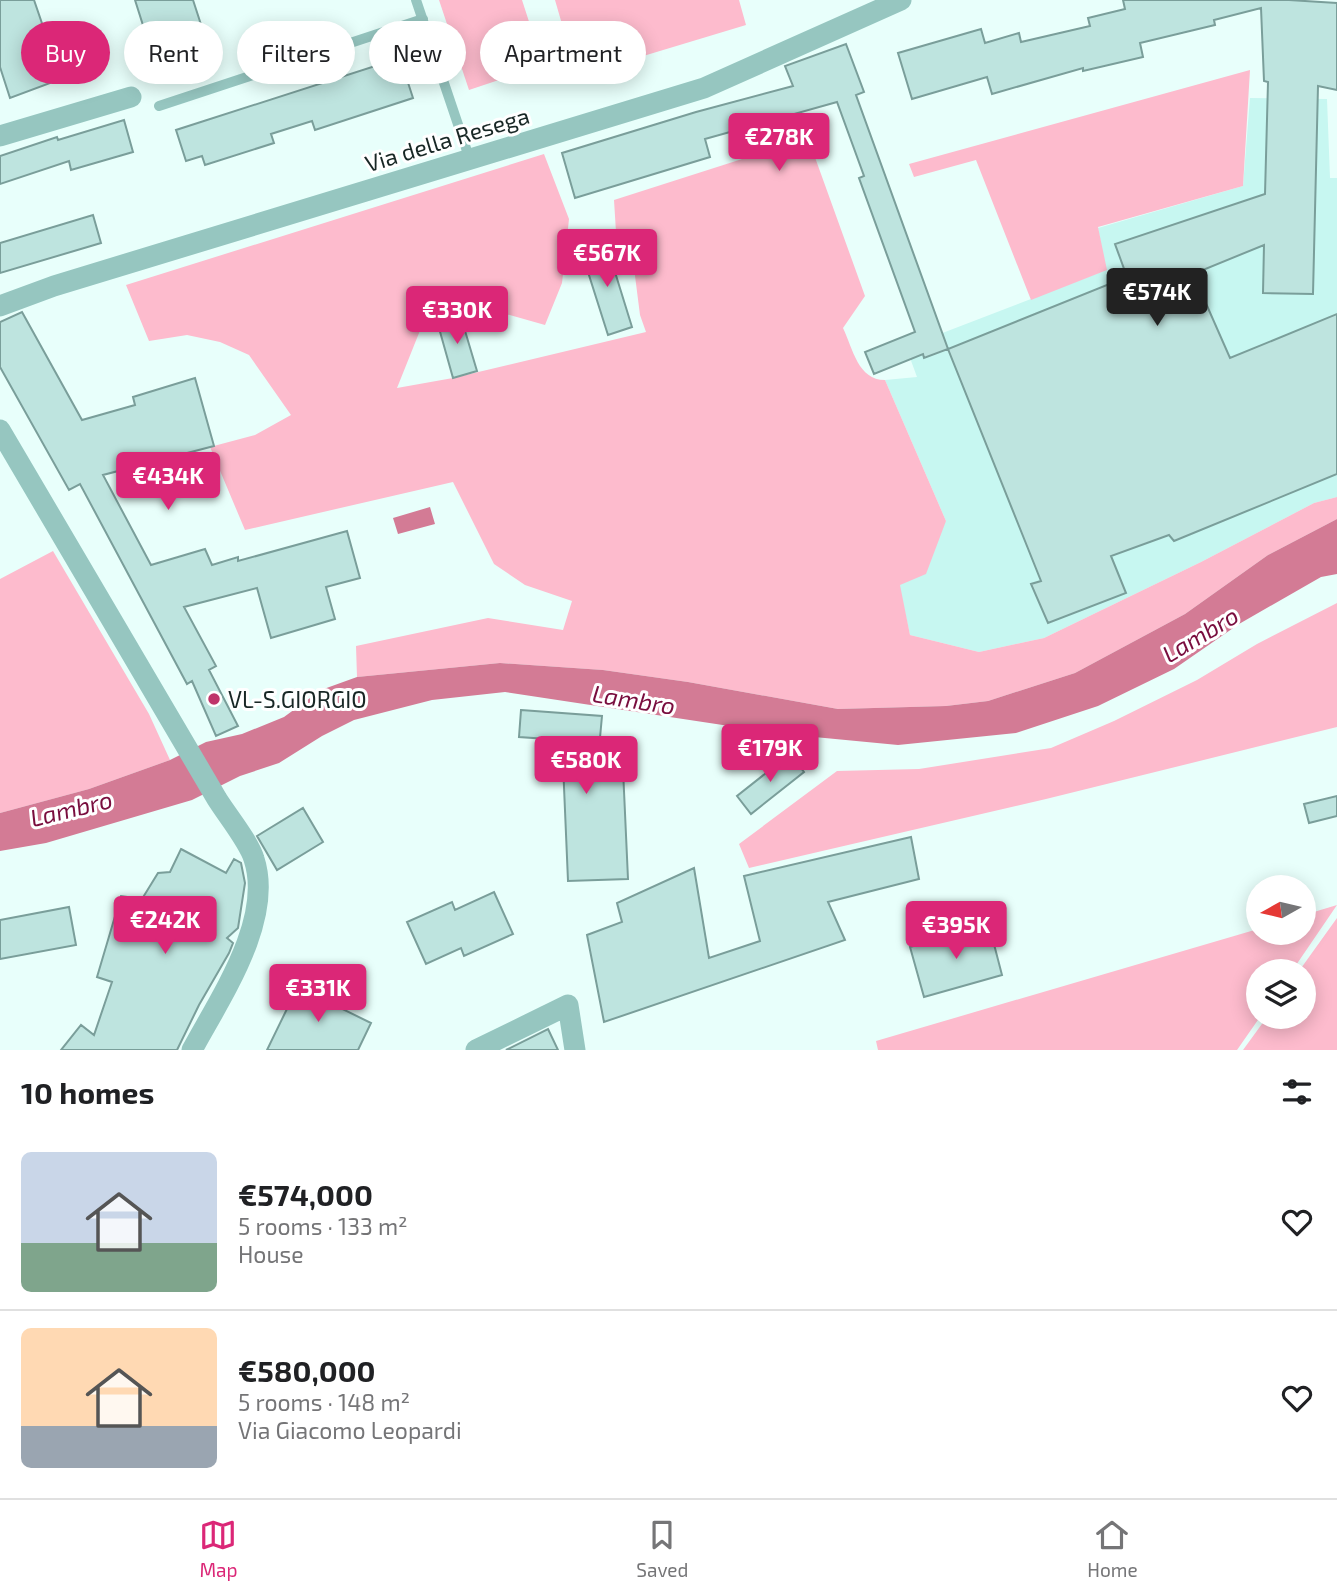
<!DOCTYPE html>
<html lang="en">
<head>
<meta charset="utf-8">
<style>
	body { margin:0; font-family:"Exo 2",sans-serif; background:#f6f6f6; color:#202124; height:100vh; display:flex; flex-direction:column; font-size:26px; white-space:nowrap }
	* { box-sizing:border-box; margin:0 }
	p { font-size:23px; color:#757577 }
	.icon { flex:none; width:38px; height:38px; fill:none; stroke:currentColor; stroke-width:2; stroke-linecap:round; stroke-linejoin:round }
	.map { position:relative; height:1050px; overflow:hidden }
	.panel { display:flex; flex-direction:column; background:#fff; flex:1 }
	.panel>* { flex:none }
	.banner { position:absolute; left:21px; top:21px; width:700px; height:63px; display:flex; gap:14px }
	.needle { width:46px; rotate:262deg }
	.tools { position:absolute; left:1246px; top:875px; display:grid; gap:14px }
	.tools a { display:grid; place-items:center; width:70px; height:70px; border-radius:50%; background:#fff; box-shadow:0 4px 18px #0003; font-size:35px }
	.price { position:absolute; translate:-50% -60px; padding:0 16px; border-radius:7px; background:#db2777; color:#fff; font-size:23px; line-height:46px; filter:drop-shadow(0 2px 4px #0008) }
	.price::after { content:''; position:absolute; left:50%; top:42px; width:21px; height:16px; margin-left:-10px; background:inherit; clip-path:polygon(0 0,100% 0,50% 100%) }
	.price.active { background:#222; color:#fff }
	ul { padding:0; list-style:none }
	li { display:flex; align-items:center; gap:21px; height:175px; padding:0 21px }
	li+li { border-top:2px solid #e0e0e0 }
	li span { display:grid; place-items:center; flex:none; width:196px; height:140px; border-radius:10px; color:#555 }
	li>.icon { margin-inline-start:auto }
	span .icon { width:84px; height:84px; fill:#fffc; stroke-width:1 }
	li b { font-size:30px }
	h2 { display:flex; justify-content:space-between; align-items:center; height:84px; padding:0 21px; font-size:30px }
	.tag { padding:0 24px; border-radius:32px; background:#fff; box-shadow:0 4px 18px #0003; font-size:24px; line-height:63px }
	.tag.active { background:#db2777; color:#fff }
	.tab-bar { display:flex; justify-content:space-around; align-items:center; height:98px; border-top:2px solid #e0e0e0; background:#fff; font-size:19px; color:#757577 }
	.tab-bar a { display:grid; justify-items:center; gap:4px }
	.tab-bar .active { color:#db2777 }
	.map>svg:first-child { display:block }
	.built { fill:#c7f7f1 }
	.green { fill:#fdbbcd }
	.water { fill:#d37b95 }
	.building { fill:#bee4df; stroke:#7a9e9a; stroke-width:2 }
	.lines { fill:none; stroke-linecap:round; stroke-linejoin:round }
	.service { stroke:#96c6c0; stroke-width:10 }
	.minor { stroke:#96c6c0; stroke-width:21 }
	.poi-dot { fill:#bf346a; stroke:#fff; stroke-width:2.5 }
	.labels { text-anchor:middle; dominant-baseline:central; stroke-width:6; stroke-linejoin:round; paint-order:stroke }
	.street-label { font-size:23px; fill:#182725; stroke:#fff }
	.poi-label { font-size:23px; fill:#182725; stroke:#fff; text-anchor:start }
	.water-label { font-size:24px; font-style:italic; fill:#790d3e; stroke:#fff }
</style>
</head>
<body>
<div class="map">
<svg width="1337" height="1050" viewBox="0 0 1337 1050">
	<rect width="100%" height="100%" fill="#e8fffb"/>
	<path class="built" d="M 1250,98 L 1327,99 L 1330,178 L 1337,178 L 1337,497 L 1314,503 L 1201,562 L 1044,638 L 979,652 L 910,635 L 899,585 L 946,521 L 885,380 L 917,377 L 906,347 L 1106,270 L 1098,228 L 1243,186 Z"/>
	<path class="green" d="M 439,0 L 522,0 L 543,65 L 469,90 Z
		M 555,0 L 739,0 L 746,25 L 577,76 Z
		M 1250,70 L 1243,186 L 1098,227 L 1107,270 L 1031,300 L 976,160 L 914,177 L 909,164 Z
		M 808,138 L 865,296 L 843,328 C 853,349 858,380 885,380 L 946,521 L 926,574 L 900,585 L 910,635 L 979,652 L 1044,638 L 1201,562 L 1314,503 L 1337,497 L 1337,519 L 1268,555 L 1185,614 L 1075,673 L 988,701 L 946,706 L 838,709 L 688,682 L 603,670 L 500,663 L 357,677 L 356,646 L 488,618 L 563,630 L 572,601 L 525,585 L 494,564 L 453,482 L 245,530 L 210,447 L 255,435 L 291,415 L 249,355 L 220,342 L 187,335 L 149,341 L 126,285 L 544,154 L 569,219 L 562,283 L 545,325 L 456,300 L 431,303 L 397,388 L 453,378 L 646,332 L 640,315 L 634,268 L 616,232 L 614,200 Z
		M 53,551 L 149,714 L 170,760 L 89,789 L 0,813 L 0,579 Z
		M 1337,603 L 1337,727 L 1046,799 L 749,868 L 739,844 L 837,771 L 919,769 L 1051,748 L 1114,721 L 1197,680 L 1257,644 Z
		M 1337,905 L 1292,971 L 1258,971 L 1258,1017 L 1260,1017 L 1237,1050 L 878,1050 L 876,1041 L 1258,929 L 1258,933 L 1304,933 L 1304,915 Z
		M 1337,918 L 1337,1050 L 1243,1050 L 1267,1017 L 1304,1017 L 1304,971 L 1299,971 Z"/>
	<path class="water" d="M 430,507 L 435,524 L 398,534 L 393,518 Z
		M 1337,519 L 1337,574 L 1321,577 L 1239,624 L 1174,669 L 1098,706 L 1016,733 L 898,745 L 783,734 L 505,692 L 432,700 L 354,720 L 322,736 L 279,763 L 240,776 L 192,800 L 46,843 L 0,851 L 0,813 L 89,789 L 170,760 L 206,742 L 242,734 L 284,717 L 321,690 L 357,677 L 500,663 L 603,670 L 688,682 L 838,709 L 946,706 L 988,701 L 1075,673 L 1185,614 L 1268,555 Z"/>
	<path class="building" d="M 0,0 L 34,0 L 61,79 L 10,98 L 0,67 Z
		M 135,0 L 193,0 L 207,43 L 154,60 Z
		M 1123,0 L 1289,0 L 1337,3 L 1337,90 L 1318,86 L 1313,294 L 1263,293 L 1264,245 L 1193,274 L 1230,358 L 1337,314 L 1337,474 L 1174,541 L 1169,535 L 1111,556 L 1126,593 L 1048,623 L 1031,584 L 1041,581 L 948,349 L 1127,277 L 1115,244 L 1265,194 L 1268,82 L 1264,81 L 1261,8 L 1214,20 L 1215,25 L 1140,43 L 1143,57 L 1083,71 L 1083,68 L 992,94 L 987,77 L 912,99 L 898,53 L 981,29 L 985,43 L 1019,33 L 1021,42 L 1090,26 L 1088,18 L 1125,9 Z
		M 846,44 L 864,92 L 856,95 L 948,349 L 924,358 L 923,354 L 874,374 L 865,352 L 915,332 L 859,178 L 864,176 L 837,102 L 705,139 L 710,157 L 575,198 L 562,153 L 696,112 L 793,86 L 785,66 Z
		M 400,58 L 413,98 L 315,130 L 312,121 L 271,134 L 274,143 L 205,165 L 202,156 L 186,161 L 176,130 Z
		M 124,120 L 133,152 L 71,170 L 69,161 L 0,184 L 0,156 L 57,137 L 58,140 Z
		M 93,215 L 101,243 L 0,273 L 0,243 Z
		M 606,243 L 632,327 L 608,335 L 581,250 Z
		M 22,312 L 82,420 L 135,405 L 133,397 L 195,378 L 214,446 L 103,475 L 151,565 L 205,549 L 212,565 L 238,557 L 238,561 L 347,531 L 360,578 L 326,587 L 335,619 L 271,638 L 257,588 L 184,607 L 216,666 L 209,670 L 238,726 L 216,736 L 192,681 L 187,684 L 80,484 L 69,490 L 0,367 L 0,322 Z
		M 460,314 L 477,371 L 453,378 L 437,321 Z
		M 521,710 L 602,716 L 597,770 L 623,769 L 628,879 L 568,881 L 562,740 L 519,737 Z
		M 790,754 L 804,772 L 751,814 L 737,796 Z
		M 1337,796 L 1337,816 L 1309,823 L 1304,804 Z
		M 303,808 L 323,842 L 277,870 L 257,836 Z
		M 911,837 L 919,879 L 828,902 L 845,940 L 604,1022 L 587,935 L 622,922 L 617,903 L 694,868 L 709,958 L 760,941 L 744,876 Z
		M 181,849 L 226,873 L 234,859 L 241,863 L 245,883 L 238,928 L 227,938 L 233,943 L 229,953 L 199,1005 L 177,1050 L 61,1050 L 81,1025 L 94,1035 L 112,982 L 97,977 L 121,896 L 142,899 L 158,873 L 170,872 Z
		M 494,892 L 513,934 L 464,956 L 461,948 L 426,964 L 407,922 L 452,902 L 455,910 Z
		M 69,907 L 76,945 L 0,959 L 0,920 Z
		M 989,925 L 1002,975 L 924,997 L 910,947 Z
		M 302,978 L 326,989 L 322,999 L 371,1023 L 358,1050 L 267,1050 Z
		M 548,1029 L 558,1050 L 506,1050 Z"/>
	<g class="lines">
		<path class="service" d="M 416,0 L 470,160
			M 159,106 L 423,19"/>
		<path class="minor" d="M 0,136 L 131,97
			M 0,306 L 54,286 L 704,88 L 901,0
			M 0,430 L 217,799 C 227,815 249,842 254,859 C 274,920 220,998 192,1050
			M 476,1050 L 568,1005 L 575,1050"/>
	</g>
	<circle class="poi-dot" cx="214" cy="699" r="7"/>
	<g class="labels">
		<g class="street-label">
			<text transform="translate(447 139) rotate(-17)">Via della Resega</text>
		</g>
		<g class="poi-label">
			<text x="228" y="699">VL-S.GIORGIO</text>
		</g>
		<g class="water-label">
			<text transform="translate(1200 634) rotate(-31)">Lambro</text>
			<text transform="translate(634 699) rotate(9)">Lambro</text>
			<text transform="translate(71 808) rotate(-14)">Lambro</text>
		</g>
	</g>
</svg>
<div class="tools">
<a><svg class="needle" viewBox="-14 -14 28 28"><path d="M0-13l5 13h-10z" fill="#e53935"/><path d="M0 13l5-13h-10z" fill="#757577"/></svg></a>
<a><svg class="icon" aria-label="layers" viewBox="0 0 24 24"><path d="M12 4l9 5-9 5-9-5zM3 14l9 5 9-5"/></svg></a>
</div>
<b class="price" style="left:779px;top:173px">€278K</b>
<b class="price" style="left:607px;top:289px">€567K</b>
<b class="price active" style="left:1157px;top:328px">€574K</b>
<b class="price" style="left:457px;top:346px">€330K</b>
<b class="price" style="left:168px;top:512px">€434K</b>
<b class="price" style="left:770px;top:784px">€179K</b>
<b class="price" style="left:586px;top:796px">€580K</b>
<b class="price" style="left:165px;top:956px">€242K</b>
<b class="price" style="left:956px;top:961px">€395K</b>
<b class="price" style="left:318px;top:1024px">€331K</b>
<div class="banner">
<a class="tag active">Buy</a>
<a class="tag">Rent</a>
<a class="tag">Filters</a>
<a class="tag">New</a>
<a class="tag">Apartment</a>
</div>
</div>
<section class="panel">
<h2>10 homes<svg class="icon" aria-label="filters" viewBox="0 0 24 24"><path d="M4 7h16M4 17h16"/><circle cx="9" cy="7" r="2"/><circle cx="15" cy="17" r="2"/></svg></h2>
<ul>
<li><span style="background:linear-gradient(#c9d6e8 65%,#7fa58c 0)"><svg class="icon" aria-label="home" viewBox="0 0 24 24"><path d="M3 11l9-7 9 7M6 9v11h12V9"/></svg></span><div><b>€574,000</b><p>5 rooms · 133 m²</p><p>House</p></div><svg class="icon" aria-label="heart" viewBox="0 0 24 24"><path d="M12 20l-8-8c-3-5 5-10 8-4 3-6 11-1 8 4z"/></svg></li>
<li><span style="background:linear-gradient(#ffd9b3 70%,#9aa5b1 0)"><svg class="icon" aria-label="home" viewBox="0 0 24 24"><path d="M3 11l9-7 9 7M6 9v11h12V9"/></svg></span><div><b>€580,000</b><p>5 rooms · 148 m²</p><p>Via Giacomo Leopardi</p></div><svg class="icon" aria-label="heart" viewBox="0 0 24 24"><path d="M12 20l-8-8c-3-5 5-10 8-4 3-6 11-1 8 4z"/></svg></li>
</ul>
</section>
<nav class="tab-bar">
<a class="active"><svg class="icon" aria-label="map" viewBox="0 0 24 24"><path d="M3 6l6-2 6 2 6-2v14l-6 2-6-2-6 2zM9 4v14M15 6v14"/></svg>Map</a>
<a><svg class="icon" aria-label="saved" viewBox="0 0 24 24"><path d="M7 4h10v16l-5-4-5 4z"/></svg>Saved</a>
<a><svg class="icon" aria-label="home" viewBox="0 0 24 24"><path d="M3 11l9-7 9 7M6 9v11h12V9"/></svg>Home</a>
</nav>
</body>
</html>
